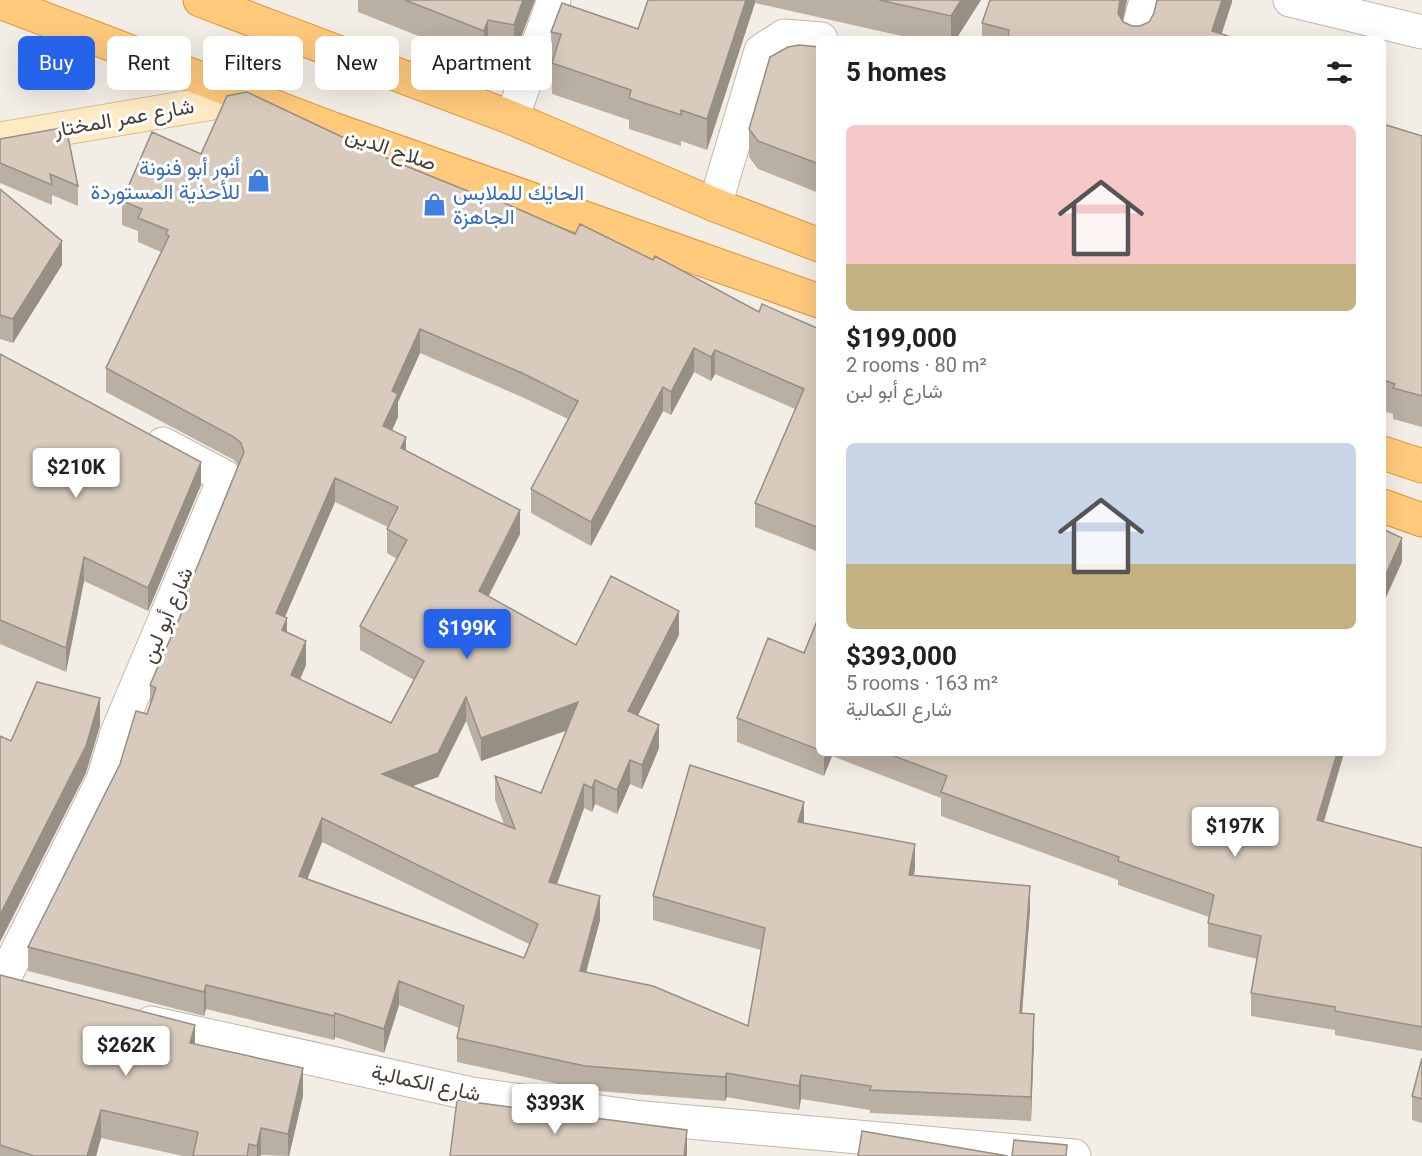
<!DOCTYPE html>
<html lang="en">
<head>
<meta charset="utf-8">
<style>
	body { margin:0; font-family:Roboto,Vazirmatn,sans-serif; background:#f2f2f2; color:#202124; height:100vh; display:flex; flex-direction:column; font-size:22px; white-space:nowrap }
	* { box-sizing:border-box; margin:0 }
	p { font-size:20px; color:#757577 }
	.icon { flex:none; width:33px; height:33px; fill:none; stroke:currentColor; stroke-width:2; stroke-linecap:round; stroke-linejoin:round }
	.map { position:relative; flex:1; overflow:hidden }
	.drawer { position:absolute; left:816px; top:36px; width:570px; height:720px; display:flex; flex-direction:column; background:#fff; border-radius:9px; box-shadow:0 6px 24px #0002 }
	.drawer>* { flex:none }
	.top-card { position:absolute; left:18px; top:36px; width:570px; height:54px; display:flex; gap:12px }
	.price { position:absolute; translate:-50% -51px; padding:0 14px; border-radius:6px; background:#fff; color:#222; font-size:20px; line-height:39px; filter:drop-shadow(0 2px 3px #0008) }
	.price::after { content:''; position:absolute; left:50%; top:36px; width:18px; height:14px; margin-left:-9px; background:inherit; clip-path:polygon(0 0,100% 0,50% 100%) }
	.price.active { background:#2563eb; color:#fff }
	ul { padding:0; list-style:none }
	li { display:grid; align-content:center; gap:12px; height:318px; padding:0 30px }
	li span { display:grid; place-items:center; height:186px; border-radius:9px; color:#555 }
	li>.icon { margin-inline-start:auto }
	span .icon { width:108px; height:108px; fill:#fffc; stroke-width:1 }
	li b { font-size:26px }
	h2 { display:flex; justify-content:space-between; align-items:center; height:72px; padding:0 30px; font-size:26px }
	.tag { padding:0 21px; border-radius:9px; background:#fff; box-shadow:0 6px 24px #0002; font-size:21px; line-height:54px }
	.tag.active { background:#2563eb; color:#fff }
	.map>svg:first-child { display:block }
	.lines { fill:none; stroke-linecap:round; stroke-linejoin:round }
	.minor-casing { stroke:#c2b7aa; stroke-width:35 }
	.secondary-casing { stroke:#d6be93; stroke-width:35 }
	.trunk-casing { stroke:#e4902f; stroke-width:35 }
	.minor { stroke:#fff; stroke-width:33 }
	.secondary { stroke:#ffebc3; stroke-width:33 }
	.trunk { stroke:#ffca7b; stroke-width:33 }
	.wall { fill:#baafa3; fill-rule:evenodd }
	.shaded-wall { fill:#978e84 }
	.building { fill:#d8cbbd; stroke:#978e84; stroke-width:1.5; fill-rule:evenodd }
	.labels { text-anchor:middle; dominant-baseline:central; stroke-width:6; stroke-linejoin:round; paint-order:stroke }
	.street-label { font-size:21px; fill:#463d34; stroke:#fff }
	.shop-label { font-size:21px; fill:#366cbe; stroke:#fff; text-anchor:end }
</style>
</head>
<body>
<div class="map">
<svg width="1422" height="1156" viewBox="0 0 1422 1156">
	<rect width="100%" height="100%" fill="#f3eee5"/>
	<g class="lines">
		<defs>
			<path id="minor" d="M 1290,0 L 1422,32
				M 1136,39 L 1146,0
				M 512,118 L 554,0
				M 715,205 L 761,51 L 784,36 L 821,39
				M 1,984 L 103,780 L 117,733 L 225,477 L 163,444
				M 151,1023 L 472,1094 L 643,1118 L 1074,1156"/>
			<path id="secondary" d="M 0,139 L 248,97"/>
			<path id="trunk" d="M 200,0 L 512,118 L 715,205 L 819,245
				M 0,2 L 333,129 L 819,301
				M 1383,453 L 1422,466
				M 1383,506 L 1422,520"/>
		</defs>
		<use href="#minor" class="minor-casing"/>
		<use href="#secondary" class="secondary-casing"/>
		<use href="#trunk" class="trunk-casing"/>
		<use href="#minor" class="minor"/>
		<use href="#secondary" class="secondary"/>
		<use href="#trunk" class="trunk"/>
	</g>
	<path class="wall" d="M 358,0 L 535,0 L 514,56 L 488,50 L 484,62 L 358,12 Z
		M 648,0 L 981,0 L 956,39 L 915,39 L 755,3 L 707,150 L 681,141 L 681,146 L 629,129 L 629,120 L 552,94 L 551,32 L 638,29 Z
		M 990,0 L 1127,0 L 1123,21 L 1132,26 L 1140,26 L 1232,0 L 1221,34 L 1228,39 L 982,39 L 982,23 Z
		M 819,47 L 819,193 L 758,169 L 749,157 L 749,129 Z
		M 1383,124 L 1422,136 L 1422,427 L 1393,419 L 1393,414 L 1383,411 Z
		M 0,139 L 78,186 L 78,206 L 52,195 L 52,205 L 0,183 Z
		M 201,154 L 391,160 L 575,234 L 759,312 L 819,329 L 819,552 L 755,527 L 755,503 L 795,409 L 715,374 L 711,381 L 694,372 L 671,415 L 663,411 L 591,546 L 531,513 L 531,489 L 568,419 L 522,397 L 420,353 L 398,402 L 398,417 L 392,430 L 406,451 L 520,534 L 488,596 L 576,645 L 679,635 L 638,715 L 659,748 L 642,789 L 630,784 L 617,814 L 595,804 L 592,812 L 584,808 L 557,884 L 600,920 L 586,972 L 748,1026 L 761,950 L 653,920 L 653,896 L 804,824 L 915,868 L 914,876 L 1030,910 L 1022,1014 L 1034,1038 L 1031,1121 L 870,1113 L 870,1110 L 801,1099 L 799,1110 L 727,1097 L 725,1101 L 585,1090 L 457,1062 L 457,1038 L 459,1028 L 399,1005 L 384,1053 L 335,1037 L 334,1040 L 206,1009 L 204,1016 L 28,971 L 28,947 L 147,714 L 150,706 L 150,685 L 182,613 L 182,604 L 238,465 L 234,460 L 106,392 L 106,368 L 161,252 L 138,242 L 138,231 L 122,225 L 122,201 ZM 335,502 L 388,527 L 387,529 L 387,553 L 397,559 L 360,626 L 360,650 L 414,680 L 391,723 L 300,680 L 306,665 L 287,632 L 285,617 ZM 466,721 L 481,761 L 566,731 L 541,793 L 495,776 L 495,800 L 504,824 L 413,786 L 438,777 ZM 322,842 L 529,944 L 524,958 L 307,879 Z
		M 0,189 L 62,265 L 13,343 L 0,339 Z
		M 0,354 L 201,485 L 148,611 L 84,581 L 66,672 L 0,644 Z
		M 819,616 L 819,753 L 1344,753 L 1324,822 L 1422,848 L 1422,1051 L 1335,1035 L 1335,1030 L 1251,1016 L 1251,993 L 1257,959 L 1208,947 L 1208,923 L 1209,917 L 1118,885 L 1118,880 L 941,816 L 941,798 L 832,756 L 824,776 L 737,742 L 737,718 L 804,653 Z
		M 0,975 L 195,1044 L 303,1096 L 289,1156 L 261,1155 L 260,1156 L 183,1156 L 101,1138 L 96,1156 L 0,1156 Z
		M 1422,1058 L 1422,1123 L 1412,1120 L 1412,1096 Z"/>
	<path class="shaded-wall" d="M 523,0 L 535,0 L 514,56 L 514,25 Z
		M 746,0 L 755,0 L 755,3 L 707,150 L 707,119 Z
		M 961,0 L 981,0 L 956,39 L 951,39 L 951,16 Z
		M 1120,0 L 1127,0 L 1119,39 L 1118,13 Z
		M 1222,0 L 1232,0 L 1232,2 L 1220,39 L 1212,31 Z
		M 488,20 L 488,50 L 484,62 L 484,31 Z
		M 62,241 L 62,265 L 13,343 L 13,319 Z
		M 420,329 L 420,353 L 398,402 L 398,417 L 383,450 L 383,426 L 392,391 Z
		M 694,348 L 694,372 L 671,415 L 671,392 Z
		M 715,350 L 715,374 L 711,381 L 711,357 Z
		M 663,387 L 663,411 L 591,546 L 591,522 Z
		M 406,437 L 406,460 L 401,448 Z
		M 201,462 L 201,485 L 148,611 L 148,588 Z
		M 335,478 L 335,502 L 276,637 L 276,613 Z
		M 520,510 L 520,534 L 479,615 L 479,591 Z
		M 1402,538 L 1402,562 L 1383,604 L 1383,581 Z
		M 84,557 L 84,581 L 66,672 L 66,648 Z
		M 679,611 L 679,635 L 628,735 L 628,711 Z
		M 287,618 L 287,642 L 282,630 Z
		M 306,641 L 306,665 L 291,699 L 291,675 Z
		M 466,697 L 466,721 L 438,777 L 382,797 L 382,774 Z
		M 100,698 L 100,726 L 86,773 L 0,942 L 0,915 Z
		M 578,702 L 578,726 L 481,761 L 481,738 Z
		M 659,725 L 659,748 L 642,789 L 642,765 Z
		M 824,753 L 832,753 L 832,756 L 824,776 Z
		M 1337,753 L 1344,753 L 1317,844 L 1317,820 Z
		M 630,760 L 630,784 L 617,814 L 617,790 Z
		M 595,780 L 595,804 L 592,812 L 592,788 Z
		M 584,784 L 584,808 L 549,906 L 549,882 Z
		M 804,802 L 804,826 L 798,822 Z
		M 322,818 L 322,842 L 299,900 L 299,876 Z
		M 915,844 L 915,868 L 909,899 L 909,875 Z
		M 1030,886 L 1030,910 L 1020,1037 L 1020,1013 Z
		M 600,896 L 600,920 L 580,995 L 580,971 Z
		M 399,981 L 399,1005 L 384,1053 L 384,1029 Z
		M 206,985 L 206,1009 L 204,1016 L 204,992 Z
		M 335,1013 L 335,1037 L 334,1040 L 334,1016 Z
		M 1034,1014 L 1034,1038 L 1031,1121 L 1031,1097 Z
		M 195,1025 L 195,1053 L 190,1043 Z
		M 303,1068 L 303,1096 L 289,1156 L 288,1156 L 288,1134 Z
		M 727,1073 L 727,1097 L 725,1101 L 725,1077 Z
		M 801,1075 L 801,1099 L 799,1110 L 799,1086 Z
		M 101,1110 L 101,1138 L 96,1156 L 87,1156 Z
		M 261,1128 L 261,1155 L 260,1156 L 257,1156 L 257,1146 Z
		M 687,1130 L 687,1156 L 684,1156 Z"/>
	<path class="building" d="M 405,0 L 523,0 L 514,25 L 488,20 L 484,31 Z
		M 648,0 L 746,0 L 707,119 L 681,110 L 681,115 L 629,98 L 631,90 L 552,63 L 561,34 L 551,32 L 562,3 L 638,29 Z
		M 879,0 L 961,0 L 951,16 Z
		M 990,0 L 1120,0 L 1118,13 L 1123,22 L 1132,26 L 1140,26 L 1149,22 L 1154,13 L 1157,0 L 1222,0 L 1212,31 L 1228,36 L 1228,39 L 1008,39 L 1009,30 L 982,23 Z
		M 799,45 L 819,47 L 819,164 L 758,141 L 749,129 L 770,57 L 788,47 Z
		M 247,92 L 391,160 L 485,198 L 486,195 L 575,234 L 580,224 L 653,260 L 655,256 L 759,312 L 762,304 L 819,329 L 819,528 L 755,503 L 804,389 L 715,350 L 711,357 L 694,348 L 671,392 L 663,387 L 591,522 L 531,489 L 578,401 L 522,373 L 420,329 L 392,391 L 398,394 L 383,426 L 406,437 L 401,448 L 520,510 L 479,591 L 576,645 L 611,576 L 679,611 L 628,711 L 659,725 L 642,765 L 630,760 L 617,790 L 595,780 L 592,788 L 584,784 L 549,882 L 600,896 L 580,971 L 653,986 L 748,1026 L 765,928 L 653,896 L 690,765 L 804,802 L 798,822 L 915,844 L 909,875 L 1030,886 L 1020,1013 L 1034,1014 L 1031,1097 L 870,1090 L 871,1086 L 801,1075 L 799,1086 L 727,1073 L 725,1077 L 585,1066 L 457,1038 L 464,1006 L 399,981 L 384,1029 L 335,1013 L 334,1016 L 206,985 L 204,992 L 28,947 L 120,764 L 136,711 L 147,714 L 156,688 L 150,685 L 185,605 L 182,604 L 244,452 L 241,443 L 234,437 L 106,368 L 169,236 L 166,234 L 168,230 L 138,218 L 142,209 L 122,201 L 152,132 L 201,154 L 227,96 ZM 335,478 L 398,507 L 387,529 L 407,540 L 360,626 L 424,661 L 391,723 L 291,675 L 306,641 L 282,630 L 287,618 L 276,613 ZM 466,697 L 481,738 L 578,702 L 541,793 L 495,776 L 515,829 L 382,774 L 438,753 ZM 322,818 L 538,924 L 524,958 L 299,876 Z
		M 1383,124 L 1422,136 L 1422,396 L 1393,388 L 1395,384 L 1383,380 Z
		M 66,127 L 78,186 L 50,174 L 52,185 L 0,163 L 0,139 Z
		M 0,189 L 62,241 L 13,319 L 0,315 Z
		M 0,354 L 201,462 L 148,588 L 84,557 L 66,648 L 0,620 Z
		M 1383,529 L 1402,538 L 1383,581 Z
		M 819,616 L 819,750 L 737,718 L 768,638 L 804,653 Z
		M 37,682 L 100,698 L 86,746 L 0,915 L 0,736 L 11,741 Z
		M 886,753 L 1337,753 L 1317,820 L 1422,848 L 1422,1027 L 1335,1011 L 1335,1007 L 1251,993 L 1261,936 L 1208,923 L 1214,895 L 1118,861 L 1119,857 L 941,792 L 947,776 Z
		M 0,975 L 195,1025 L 190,1043 L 303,1068 L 288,1134 L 261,1128 L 257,1146 L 249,1144 L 247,1156 L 193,1156 L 198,1132 L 101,1110 L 87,1156 L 34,1156 L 0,1145 Z
		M 1422,1058 L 1422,1099 L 1412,1096 Z
		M 457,1100 L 687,1130 L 684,1156 L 450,1156 Z
		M 862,1131 L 1008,1156 L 858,1156 Z
		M 1014,1140 L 1067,1145 L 1066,1156 L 1012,1156 Z"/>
	<defs>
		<symbol id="shop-bare" viewBox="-9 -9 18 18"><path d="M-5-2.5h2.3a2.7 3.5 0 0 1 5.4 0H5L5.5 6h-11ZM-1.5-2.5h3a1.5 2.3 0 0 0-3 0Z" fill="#3f7fe0" stroke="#fff" stroke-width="2.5" paint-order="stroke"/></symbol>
	</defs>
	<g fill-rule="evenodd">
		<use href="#shop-bare" x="242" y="164" width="33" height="33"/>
		<use href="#shop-bare" x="418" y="188" width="33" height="33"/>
	</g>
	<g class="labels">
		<g class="street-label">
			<text transform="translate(124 118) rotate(-10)">شارع عمر المختار</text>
			<text transform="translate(391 149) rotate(19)">صلاح الدين</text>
			<text transform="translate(167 615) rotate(-67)">شارع أبو لبن</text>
			<text transform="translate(426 1083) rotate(12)">شارع الكمالية</text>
		</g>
		<g class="shop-label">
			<text x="240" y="168">أنور أبو فنونة<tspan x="240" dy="24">للأحذية المستوردة</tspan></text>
			<text x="453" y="193" text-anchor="start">الحايك للملابس<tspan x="453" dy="24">الجاهزة</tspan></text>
		</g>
	</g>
</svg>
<b class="price" style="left:76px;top:499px">$210K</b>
<b class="price active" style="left:467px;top:660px">$199K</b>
<b class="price" style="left:1235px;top:858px">$197K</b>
<b class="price" style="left:126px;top:1077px">$262K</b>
<b class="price" style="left:555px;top:1135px">$393K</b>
<div class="top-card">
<a class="tag active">Buy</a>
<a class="tag">Rent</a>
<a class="tag">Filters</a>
<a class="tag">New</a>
<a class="tag">Apartment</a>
</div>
<section class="drawer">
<h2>5 homes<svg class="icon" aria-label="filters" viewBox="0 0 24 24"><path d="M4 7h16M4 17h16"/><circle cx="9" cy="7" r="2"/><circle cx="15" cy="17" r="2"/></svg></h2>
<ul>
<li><span style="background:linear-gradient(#f6c9c9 75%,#c2b280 0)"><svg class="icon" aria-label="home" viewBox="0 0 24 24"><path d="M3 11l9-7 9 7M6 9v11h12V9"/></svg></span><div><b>$199,000</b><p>2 rooms · 80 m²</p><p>شارع أبو لبن</p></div></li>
<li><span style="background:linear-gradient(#c9d6e8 65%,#c2b280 0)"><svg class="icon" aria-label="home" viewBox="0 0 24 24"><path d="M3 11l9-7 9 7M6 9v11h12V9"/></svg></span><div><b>$393,000</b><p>5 rooms · 163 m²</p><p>شارع الكمالية</p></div></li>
</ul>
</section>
</div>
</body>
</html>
